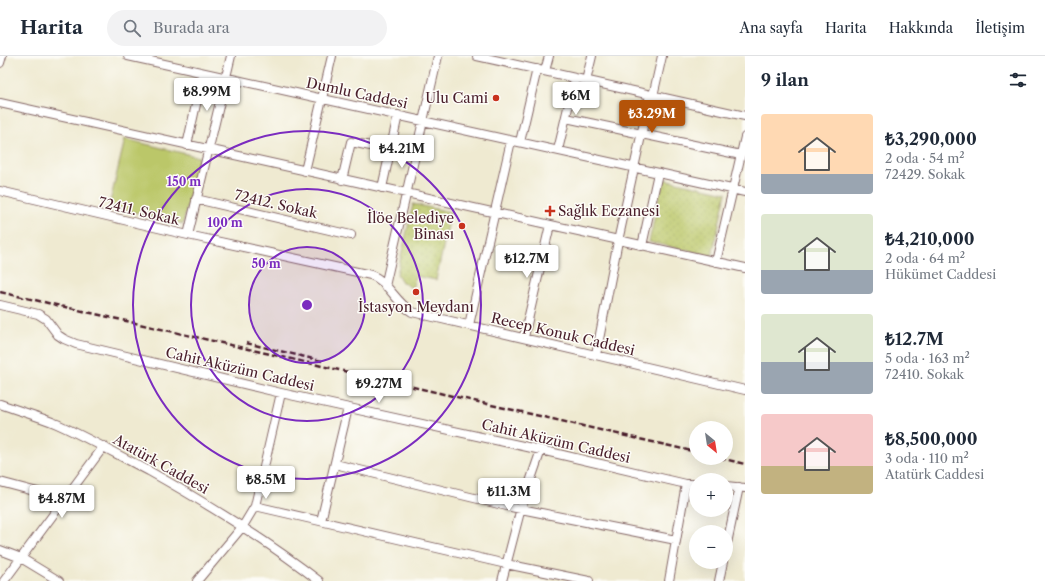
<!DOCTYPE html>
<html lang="tr">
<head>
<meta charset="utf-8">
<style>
	body { margin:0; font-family:"Libre Caslon Text",serif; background:#f2f2f3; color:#1f2937; height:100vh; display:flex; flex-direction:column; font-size:15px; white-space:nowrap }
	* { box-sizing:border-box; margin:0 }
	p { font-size:13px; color:#747a83 }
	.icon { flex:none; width:22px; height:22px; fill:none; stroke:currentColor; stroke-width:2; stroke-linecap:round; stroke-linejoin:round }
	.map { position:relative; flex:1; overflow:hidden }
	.sheet { display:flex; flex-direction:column; background:#fff; width:300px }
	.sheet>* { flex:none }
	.needle { width:26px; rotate:150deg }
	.controls { position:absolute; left:689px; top:365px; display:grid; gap:8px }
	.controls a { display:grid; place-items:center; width:44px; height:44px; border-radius:50%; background:#fff; box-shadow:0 4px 16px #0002; font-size:20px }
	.price { position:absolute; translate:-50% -34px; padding:0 9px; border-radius:4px; background:#fff; color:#222; font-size:13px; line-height:26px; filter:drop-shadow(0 1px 2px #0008) }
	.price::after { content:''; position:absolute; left:50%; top:24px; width:12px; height:9px; margin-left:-6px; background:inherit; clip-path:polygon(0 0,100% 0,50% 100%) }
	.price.selected { background:#b45309; color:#fff }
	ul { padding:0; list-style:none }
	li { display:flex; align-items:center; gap:12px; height:100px; padding:0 16px }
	li span { display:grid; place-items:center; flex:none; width:112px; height:80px; border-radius:4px; color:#555 }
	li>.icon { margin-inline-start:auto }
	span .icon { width:48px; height:48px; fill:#fffc; stroke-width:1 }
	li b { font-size:17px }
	h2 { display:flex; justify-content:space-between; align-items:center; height:48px; padding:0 16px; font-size:17px }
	header { display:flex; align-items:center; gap:24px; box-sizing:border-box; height:56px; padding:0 20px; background:#fff; border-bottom:1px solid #e0e1e3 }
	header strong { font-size:19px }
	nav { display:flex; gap:22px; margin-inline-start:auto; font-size:14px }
	.search { width:280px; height:36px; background:#f2f2f3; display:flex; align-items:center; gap:10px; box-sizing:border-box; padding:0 14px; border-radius:22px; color:#747a83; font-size:15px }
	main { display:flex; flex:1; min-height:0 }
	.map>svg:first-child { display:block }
	.grass { fill:url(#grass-dots); stroke:#82734a }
	.garden { fill:#bbc769; stroke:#82734a }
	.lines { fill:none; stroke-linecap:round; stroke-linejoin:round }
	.minor-casing { stroke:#846665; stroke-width:10 }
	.minor { stroke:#fff; stroke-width:8 }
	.rail { stroke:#4a1f2b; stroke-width:2.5; stroke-dasharray:6 3; stroke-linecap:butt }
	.ring { fill:none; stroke:#7b2cbf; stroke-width:2 }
	.poi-dot { fill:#c8321e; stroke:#fdfcf7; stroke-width:1.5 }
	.labels { text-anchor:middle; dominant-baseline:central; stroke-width:3; stroke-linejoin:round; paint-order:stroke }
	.street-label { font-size:14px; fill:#4a1f2b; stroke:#fdfcf7 }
	.poi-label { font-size:14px; fill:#4a1f2b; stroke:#fdfcf7; text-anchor:end }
	.centre { fill:#7b2cbf; stroke:#fdfcf7; stroke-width:2 }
	.ring-label { font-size:12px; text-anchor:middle; font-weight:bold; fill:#7b2cbf; stroke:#fdfcf7; stroke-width:3; stroke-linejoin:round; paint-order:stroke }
</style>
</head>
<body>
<header>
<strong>Harita</strong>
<div class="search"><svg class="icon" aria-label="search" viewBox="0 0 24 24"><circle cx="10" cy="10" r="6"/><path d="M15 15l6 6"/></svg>Burada ara</div>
<nav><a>Ana sayfa</a><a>Harita</a><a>Hakkında</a><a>İletişim</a></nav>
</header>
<main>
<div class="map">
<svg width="745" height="525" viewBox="0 0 745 525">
	<defs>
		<pattern id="grass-dots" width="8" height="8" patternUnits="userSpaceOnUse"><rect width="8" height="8" fill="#bbc769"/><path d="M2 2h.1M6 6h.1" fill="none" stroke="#a2aa5b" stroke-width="1.8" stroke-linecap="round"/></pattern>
	</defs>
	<rect width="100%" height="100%" fill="#fdfcf7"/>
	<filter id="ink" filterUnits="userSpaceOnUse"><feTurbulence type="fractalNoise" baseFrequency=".025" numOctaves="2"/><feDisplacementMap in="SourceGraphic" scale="8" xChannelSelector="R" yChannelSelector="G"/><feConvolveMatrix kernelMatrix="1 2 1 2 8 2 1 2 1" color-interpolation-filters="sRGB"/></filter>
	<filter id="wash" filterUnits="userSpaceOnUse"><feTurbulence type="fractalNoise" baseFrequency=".012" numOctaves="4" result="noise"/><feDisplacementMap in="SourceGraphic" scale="16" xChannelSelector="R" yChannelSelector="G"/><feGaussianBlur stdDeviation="0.9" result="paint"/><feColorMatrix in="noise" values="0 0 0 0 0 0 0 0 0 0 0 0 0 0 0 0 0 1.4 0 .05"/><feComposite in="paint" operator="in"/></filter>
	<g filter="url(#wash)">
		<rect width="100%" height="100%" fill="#efead1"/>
		<path class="grass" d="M 663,123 L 726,137 L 712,200 L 649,186 Z
			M 413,148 L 451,156 L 436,224 L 416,220 L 412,232 L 402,226 L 397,218 Z"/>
		<path class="garden" d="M 125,83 L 199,101 L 183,168 L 109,150 Z"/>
	</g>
	<g filter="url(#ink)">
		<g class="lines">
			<defs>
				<path id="minor" d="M 128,0 L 745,136
					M 477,0 L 745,60
					M 0,7 L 2,0
					M 545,15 L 549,0
					M 586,25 L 592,0
					M 653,40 L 662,0
					M 0,47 L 745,212
					M 566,62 L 741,99
					M 520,86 L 537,13
					M 187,89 L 203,17
					M 558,94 L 575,22
					M 305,115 L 332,0
					M 342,124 L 351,86 L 390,94
					M 382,132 L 398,59
					M 0,135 L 188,179 L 371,219 C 388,225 395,246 412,256 L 745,334
					M 196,143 L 351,179
					M 188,179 L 231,0
					M 642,190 L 658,117
					M 716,206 L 745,81
					M 385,230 L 438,0
					M 0,249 L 38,258 L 46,263 L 58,279 L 64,283 L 76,288 L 281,337 L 541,394 L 686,428 L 696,428
					M 469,269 L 511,85
					M 524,281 L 550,169
					M 596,299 L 618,185 L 650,39
					M 0,348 C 19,355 38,360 57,368 C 88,382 118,399 149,415 C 208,448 265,483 319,525
					M 335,408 L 511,451 L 676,484
					M 0,426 L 64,443
					M 726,430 L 745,432
					M 255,450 L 506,508 L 589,525
					M 321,465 L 348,352
					M 726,492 L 739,431
					M 0,494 L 21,502 L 59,525
					M 4,525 L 104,390
					M 197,525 L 243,470 L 255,450 L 281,337
					M 502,525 L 521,452 L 541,394
					M 669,525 L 686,428
					M 719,525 L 723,506"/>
			</defs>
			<use href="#minor" class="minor-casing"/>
			<use href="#minor" class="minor"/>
			<path class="rail" d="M 0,236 L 696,396
				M 246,287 L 322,305
				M 720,402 L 745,408"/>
		</g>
	</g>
	<circle cx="307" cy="249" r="58" fill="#7b2cbf" fill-opacity=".12"/>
	<g class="ring">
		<circle cx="307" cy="249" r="58"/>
		<circle cx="307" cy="249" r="116"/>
		<circle cx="307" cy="249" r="174"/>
	</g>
	<g class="poi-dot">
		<circle cx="496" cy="42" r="4"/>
		<path d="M548 149h4v4h4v4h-4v4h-4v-4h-4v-4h4z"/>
		<circle cx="462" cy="170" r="4"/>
		<circle cx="416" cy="236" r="4"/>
	</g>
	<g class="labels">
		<g class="street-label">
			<text transform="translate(357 37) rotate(12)">Dumlu Caddesi</text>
			<text transform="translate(276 148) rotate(13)">72412. Sokak</text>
			<text transform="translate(139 155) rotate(13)">72411. Sokak</text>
			<text transform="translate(563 278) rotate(13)">Recep Konuk Caddesi</text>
			<text transform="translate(240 313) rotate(13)">Cahit Aküzüm Caddesi</text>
			<text transform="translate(556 385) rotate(13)">Cahit Aküzüm Caddesi</text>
			<text transform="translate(161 408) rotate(29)">Atatürk Caddesi</text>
		</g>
		<g class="poi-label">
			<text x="488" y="42">Ulu Cami</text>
			<text x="558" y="155" text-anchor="start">Sağlık Eczanesi</text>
			<text x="454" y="162">İlöe Belediye<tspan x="454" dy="16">Binası</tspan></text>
			<text x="416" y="251" text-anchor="middle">İstasyon Meydanı</text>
		</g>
	</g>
	<circle cx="307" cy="249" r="6" class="centre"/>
	<g class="ring-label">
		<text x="184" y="130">150 m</text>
		<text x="225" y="171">100 m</text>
		<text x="266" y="212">50 m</text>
	</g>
</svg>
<div class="controls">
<a><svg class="needle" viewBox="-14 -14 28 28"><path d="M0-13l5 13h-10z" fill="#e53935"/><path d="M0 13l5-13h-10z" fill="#747a83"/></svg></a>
<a>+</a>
<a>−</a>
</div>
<b class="price" style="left:207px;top:56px">₺8.99M</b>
<b class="price" style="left:576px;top:60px">₺6M</b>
<b class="price selected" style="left:652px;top:78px">₺3.29M</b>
<b class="price" style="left:402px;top:113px">₺4.21M</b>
<b class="price" style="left:527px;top:223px">₺12.7M</b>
<b class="price" style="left:379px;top:348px">₺9.27M</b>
<b class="price" style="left:266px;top:444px">₺8.5M</b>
<b class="price" style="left:509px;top:456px">₺11.3M</b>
<b class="price" style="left:62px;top:463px">₺4.87M</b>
</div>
<section class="sheet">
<h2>9 ilan<svg class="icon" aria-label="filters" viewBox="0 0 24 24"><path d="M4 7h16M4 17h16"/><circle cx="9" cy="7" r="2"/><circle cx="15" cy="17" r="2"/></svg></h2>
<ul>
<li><span style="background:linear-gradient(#ffd9b3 75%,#9aa5b1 0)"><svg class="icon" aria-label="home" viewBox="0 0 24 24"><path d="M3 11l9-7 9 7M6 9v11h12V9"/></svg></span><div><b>₺3,290,000</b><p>2 oda · 54 m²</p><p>72429. Sokak</p></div></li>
<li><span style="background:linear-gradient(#dfe7d0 70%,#9aa5b1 0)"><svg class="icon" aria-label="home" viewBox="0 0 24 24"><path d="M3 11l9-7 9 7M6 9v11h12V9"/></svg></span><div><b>₺4,210,000</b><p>2 oda · 64 m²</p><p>Hükümet Caddesi</p></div></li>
<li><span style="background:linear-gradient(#dfe7d0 60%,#9aa5b1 0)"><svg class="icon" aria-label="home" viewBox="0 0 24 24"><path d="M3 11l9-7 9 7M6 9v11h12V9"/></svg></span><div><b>₺12.7M</b><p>5 oda · 163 m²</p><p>72410. Sokak</p></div></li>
<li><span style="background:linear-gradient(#f6c9c9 65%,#c2b280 0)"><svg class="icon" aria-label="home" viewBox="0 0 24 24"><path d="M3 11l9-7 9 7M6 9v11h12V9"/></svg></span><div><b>₺8,500,000</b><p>3 oda · 110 m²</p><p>Atatürk Caddesi</p></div></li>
</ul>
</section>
</main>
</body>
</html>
